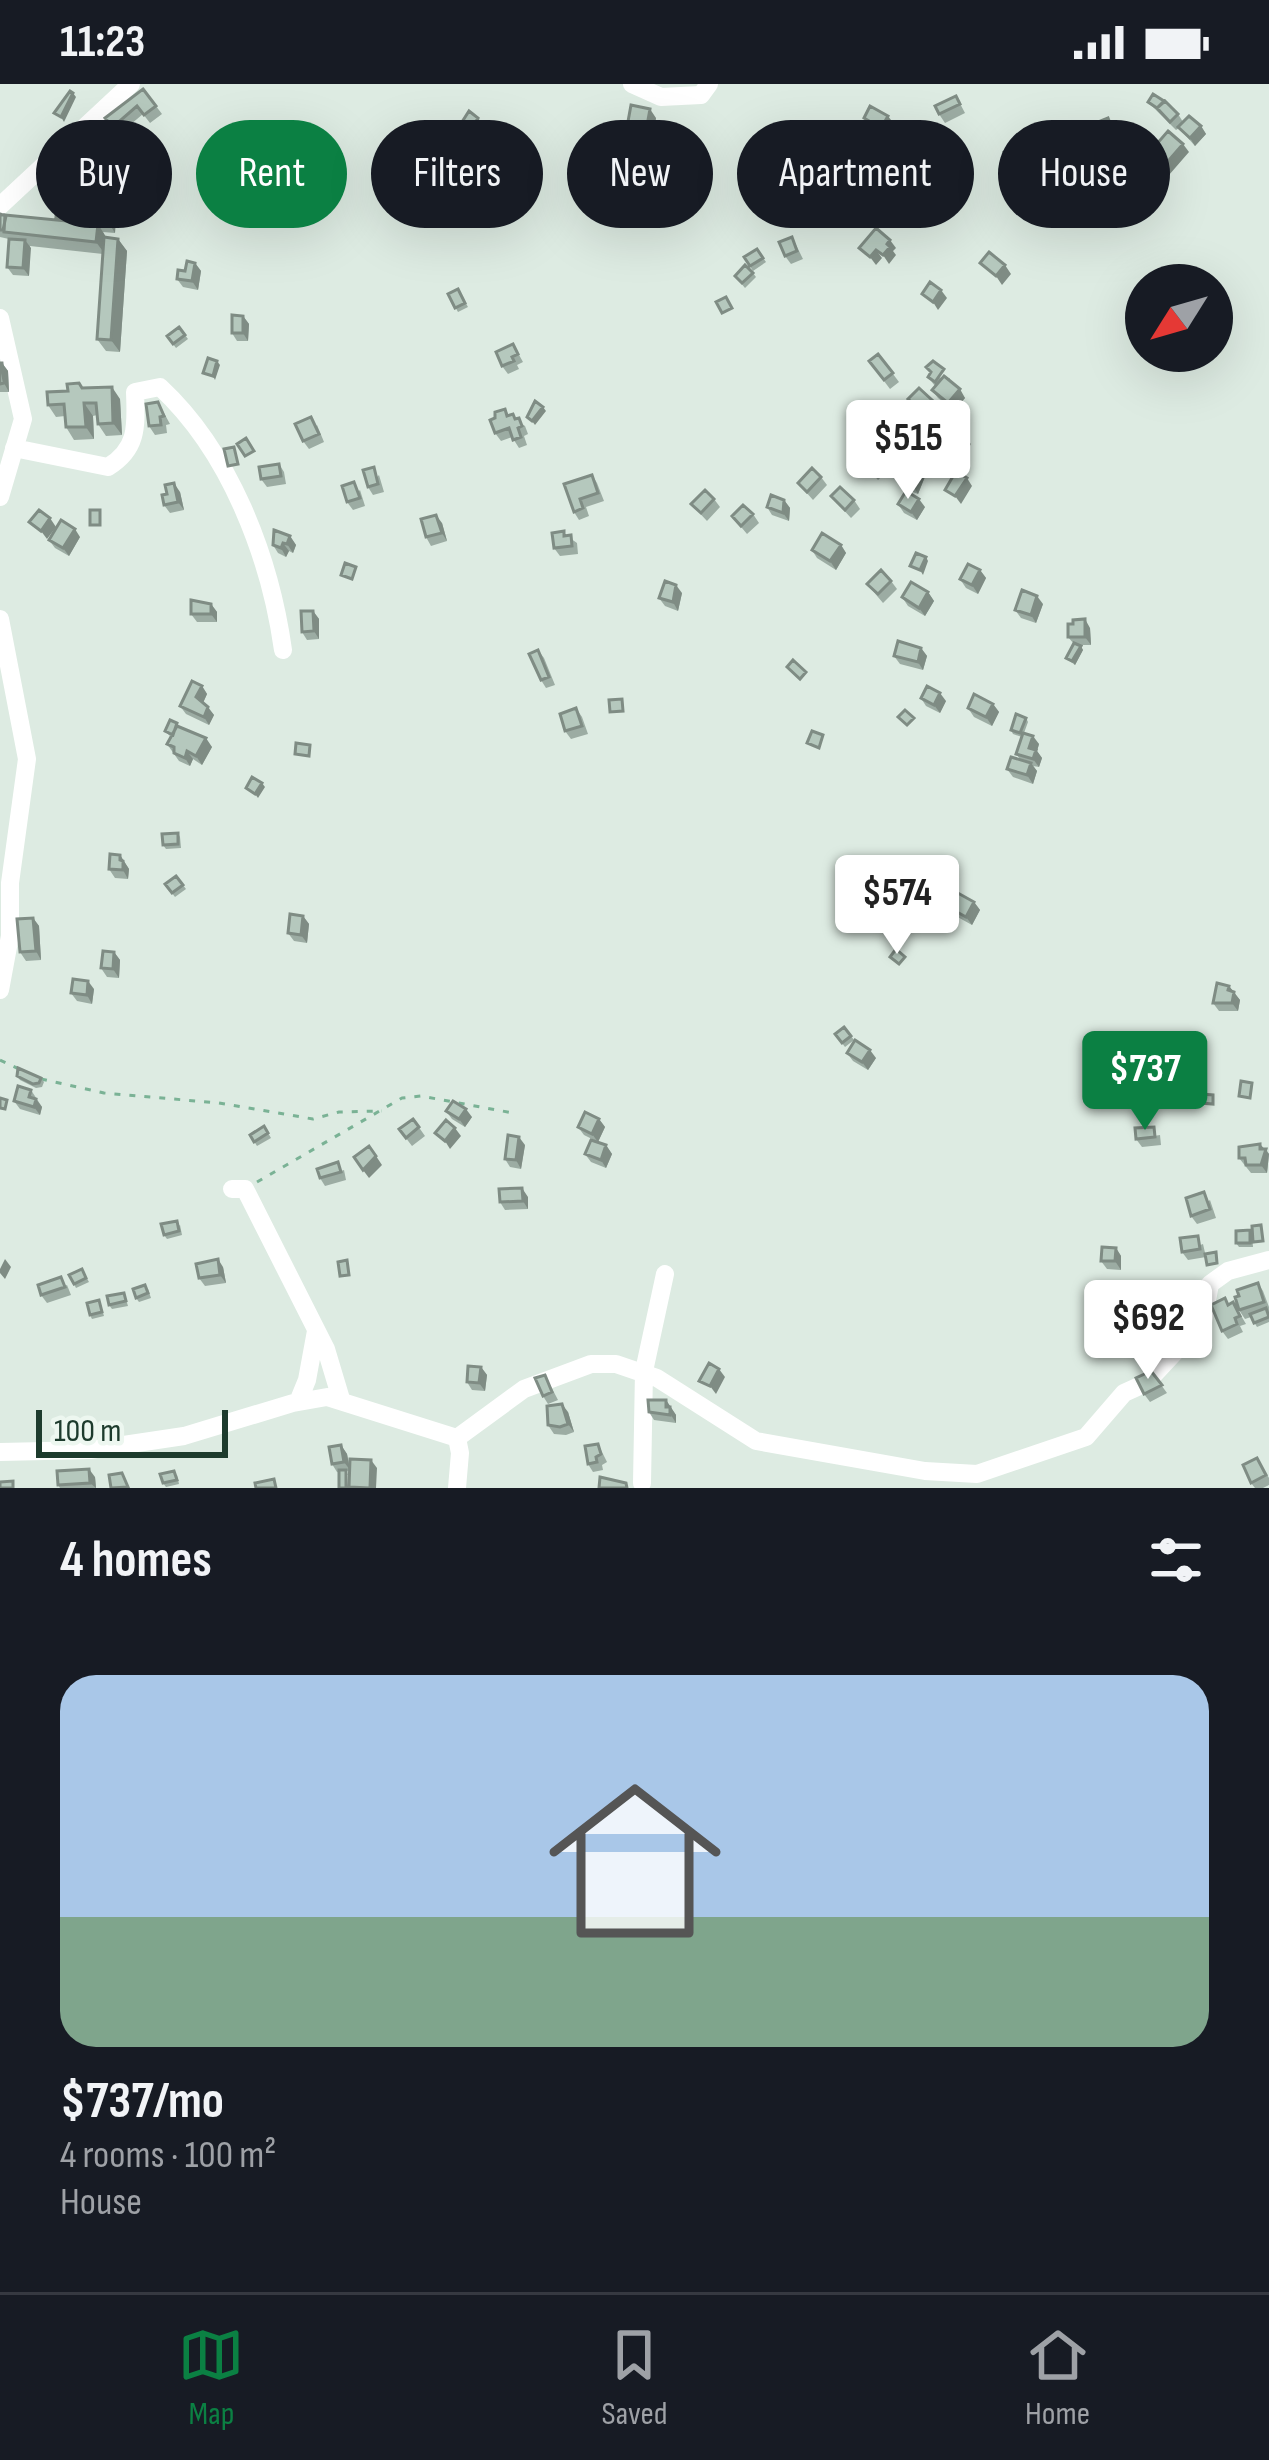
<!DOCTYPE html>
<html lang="en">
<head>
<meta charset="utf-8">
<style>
	body { margin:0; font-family:"Sofia Sans Condensed",sans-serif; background:#242831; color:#f1f3f6; height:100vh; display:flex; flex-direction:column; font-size:45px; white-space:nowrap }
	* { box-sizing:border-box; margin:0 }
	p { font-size:39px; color:#9ea1a6 }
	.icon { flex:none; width:66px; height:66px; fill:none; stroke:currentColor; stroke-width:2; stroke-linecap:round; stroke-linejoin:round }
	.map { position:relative; height:1404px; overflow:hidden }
	.details { display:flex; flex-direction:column; background:#171b24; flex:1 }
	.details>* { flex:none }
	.guide { position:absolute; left:36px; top:36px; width:1197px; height:108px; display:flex; gap:24px }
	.needle { width:78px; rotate:233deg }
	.tools { position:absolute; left:1125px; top:180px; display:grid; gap:24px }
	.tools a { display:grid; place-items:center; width:108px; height:108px; border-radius:50%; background:#171b24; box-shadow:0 12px 48px #0002; font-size:60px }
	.scale { position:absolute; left:36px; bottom:30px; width:192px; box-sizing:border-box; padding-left:12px; border:6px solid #1d3b2d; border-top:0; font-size:33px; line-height:42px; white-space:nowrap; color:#1d3b2d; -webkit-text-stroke:9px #edf7f0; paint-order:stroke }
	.price { position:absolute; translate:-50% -102px; padding:0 27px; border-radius:12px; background:#fff; color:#222; font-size:39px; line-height:78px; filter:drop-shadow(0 3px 6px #0008) }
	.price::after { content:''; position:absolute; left:50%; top:72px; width:36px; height:27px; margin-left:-18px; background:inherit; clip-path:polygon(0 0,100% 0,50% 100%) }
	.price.active { background:#0b8043; color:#fff }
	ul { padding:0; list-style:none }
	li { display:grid; align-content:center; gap:24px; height:636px; padding:0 60px }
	li span { display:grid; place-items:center; height:372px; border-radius:36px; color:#555 }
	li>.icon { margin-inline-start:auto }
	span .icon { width:216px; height:216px; fill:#fffc; stroke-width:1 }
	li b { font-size:51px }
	h2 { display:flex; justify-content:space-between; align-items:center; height:144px; padding:0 60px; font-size:51px }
	.pill { padding:0 42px; border-radius:54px; background:#171b24; box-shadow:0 12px 48px #0002; font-size:42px; line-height:108px }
	.pill.active { background:#0b8043; color:#fff }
	.status { display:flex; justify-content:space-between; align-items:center; height:84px; padding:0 60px; background:#171b24; direction:ltr }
	.status svg { height:33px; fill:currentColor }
	.dock { display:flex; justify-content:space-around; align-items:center; height:168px; border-top:3px solid #363941; background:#171b24; font-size:33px; color:#9ea1a6 }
	.dock a { display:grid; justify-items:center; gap:6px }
	.dock .active { color:#0b8043 }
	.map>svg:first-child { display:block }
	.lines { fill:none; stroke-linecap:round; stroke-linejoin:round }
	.path { stroke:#7ab295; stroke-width:3; stroke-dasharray:6 9; stroke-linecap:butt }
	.minor { stroke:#fff; stroke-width:18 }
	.wall { fill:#9caca3 }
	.shaded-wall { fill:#7f8c84 }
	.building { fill:#b5c8bd; stroke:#7f8c84; stroke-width:3 }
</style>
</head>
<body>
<div class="status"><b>11:23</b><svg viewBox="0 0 49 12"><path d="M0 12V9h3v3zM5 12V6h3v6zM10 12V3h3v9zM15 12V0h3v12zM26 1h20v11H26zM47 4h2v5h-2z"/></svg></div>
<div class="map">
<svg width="1269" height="1404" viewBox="0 0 1269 1404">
	<rect width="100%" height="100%" fill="#ddebe2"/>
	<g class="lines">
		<path class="path" d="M 0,976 L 21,986
			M 41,995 L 104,1009 L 219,1019 L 313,1035 L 339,1028 L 382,1027
			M 257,1098 L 402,1014 L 421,1012 L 513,1029"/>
		<path class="minor" d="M 632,0 L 661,13 L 701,11 L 709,0
			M 0,122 L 131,0
			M 0,234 L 23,335 L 0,413
			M 14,364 L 108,383 C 139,364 136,340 135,308 L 160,303 C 230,368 270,473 283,566
			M 0,535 L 27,675 L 10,799 L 10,852 L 0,906
			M 232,1105 L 245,1105 L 326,1265 L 341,1315
			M 298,1318 L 307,1296 L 316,1247
			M 457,1354 L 524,1305 L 591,1280 L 616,1280 L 657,1294 L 756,1357 L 925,1387 L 977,1390 L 1086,1353 L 1124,1309 L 1146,1299 L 1203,1238 L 1210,1200 L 1228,1187 L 1269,1176
			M 0,1368 L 90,1366 L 184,1352 L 293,1319 L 327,1313 L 457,1354 L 460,1369 L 457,1404
			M 642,1399 L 644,1287 L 665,1190"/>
	</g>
	<path class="wall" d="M 143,5 L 162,30 L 150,39 L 143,30 L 118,51 L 105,34 Z
		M 956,12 L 965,29 L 945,39 L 939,30 Z
		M 1148,18 L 1178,30 L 1183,38 L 1201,42 L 1206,50 L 1195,62 L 1179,44 L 1176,46 Z
		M 656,34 L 652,55 L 632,51 L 627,43 Z
		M 864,34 L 894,40 L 887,52 L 869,42 Z
		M 1114,43 L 1125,71 L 1105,79 L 1099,71 Z
		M 636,61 L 632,84 L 614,81 L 609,73 Z
		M 1093,63 L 1104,83 L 1091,90 L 1079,71 Z
		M 146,67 L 152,75 L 157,98 L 140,102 L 134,94 Z
		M 1045,77 L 1058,94 L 1040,110 L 1028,95 Z
		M 1129,91 L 1138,102 L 1129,110 L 1120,99 Z
		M 499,99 L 512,118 L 496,132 L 489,122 L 484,125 L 471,106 L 493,103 Z
		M 0,130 L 58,137 L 56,133 L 116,131 L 115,149 L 103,148 L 106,154 L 118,155 L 127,167 L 120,268 L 106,267 L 97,255 L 103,170 L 30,162 L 29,192 L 13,191 L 7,183 L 9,155 L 0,153 Z
		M 792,153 L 803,175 L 791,180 L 785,172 Z
		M 757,165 L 766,178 L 753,187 L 744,173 Z
		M 195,179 L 201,187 L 198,206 L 183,203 L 177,195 Z
		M 753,189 L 756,193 L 745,204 L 735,192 Z
		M 458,205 L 468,223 L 458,228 L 448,210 Z
		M 243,232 L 249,240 L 248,257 L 237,257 L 232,249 Z
		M 179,243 L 188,255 L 176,264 L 167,252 Z
		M 513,260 L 523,278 L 517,281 L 519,285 L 508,290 L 502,282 Z
		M 878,270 L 899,298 L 890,305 L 869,277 Z
		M 0,279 L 2,279 L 8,287 L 9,308 L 0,308 Z
		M 928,293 L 950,294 L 949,296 L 965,314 L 954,327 L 938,314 L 932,306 L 935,302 Z
		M 82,304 L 120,315 L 122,351 L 106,352 L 98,340 L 97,331 L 93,332 L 94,355 L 74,356 L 66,343 L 65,332 L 56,333 L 48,321 L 68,307 Z
		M 908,315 L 932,316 L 937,324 L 926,335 Z
		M 158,318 L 170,340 L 166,341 L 167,349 L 155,351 L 149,342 Z
		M 505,325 L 509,331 L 525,342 L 528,350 L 524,352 L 527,361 L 519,364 L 512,353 L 501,357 L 495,349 L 495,334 Z
		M 317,341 L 324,358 L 309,365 L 303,357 Z
		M 892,343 L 920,357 L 926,365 L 919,372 Z
		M 883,377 L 889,385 L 878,396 L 863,379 Z
		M 923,377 L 928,385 L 918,410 L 905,405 L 900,397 Z
		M 279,380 L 284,388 L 286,400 L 267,403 L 261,395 Z
		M 379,391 L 384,408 L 373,411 L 368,403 Z
		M 592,391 L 597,399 L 604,417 L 586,423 L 589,432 L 579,436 L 574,428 Z
		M 821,393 L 827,401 L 813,416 L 798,399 Z
		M 360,406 L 365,422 L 353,426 L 347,418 Z
		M 180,408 L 184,426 L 170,429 L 164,421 L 167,410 Z
		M 831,412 L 854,416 L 860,425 L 851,434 Z
		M 714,415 L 720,423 L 707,437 L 691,420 Z
		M 784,416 L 790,424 L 789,437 L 772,431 L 767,423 Z
		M 898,420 L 925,423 L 917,436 L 904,429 Z
		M 753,430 L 759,439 L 747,450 L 732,432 Z
		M 442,439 L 447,457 L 431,462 L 426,453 Z
		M 290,452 L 296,461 L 293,469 L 289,467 L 286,473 L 278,469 L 273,461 Z
		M 567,452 L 577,459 L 578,470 L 560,472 L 554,464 Z
		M 80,453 L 69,472 L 55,464 L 49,456 Z
		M 841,461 L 846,469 L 836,486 L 817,474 L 812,466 Z
		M 980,486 L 986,494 L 978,510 L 966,504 L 960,495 Z
		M 891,497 L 897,505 L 883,519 L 867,500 Z
		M 928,508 L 934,517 L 925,532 L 908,522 L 902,513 Z
		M 682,509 L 678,527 L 665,522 L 659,514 Z
		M 211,520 L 217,528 L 217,538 L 197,538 L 191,530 Z
		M 1043,520 L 1036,539 L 1021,534 L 1015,526 Z
		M 313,527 L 319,535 L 319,555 L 307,556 L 302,548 Z
		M 1090,544 L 1091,561 L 1079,561 L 1083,566 L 1075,581 L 1066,574 L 1074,560 L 1068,553 Z
		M 921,564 L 927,572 L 923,586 L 900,580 L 894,572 Z
		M 538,566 L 544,574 L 555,601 L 546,604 L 541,596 Z
		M 202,602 L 207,610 L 203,619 L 214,631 L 209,641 L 186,630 L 180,622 Z
		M 921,614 L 946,617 L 940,629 L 926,622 Z
		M 993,620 L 999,628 L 992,642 L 974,633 L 968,624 Z
		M 576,624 L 582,633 L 588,650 L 571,655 L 565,647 Z
		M 1026,634 L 1028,638 L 1024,649 L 1039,660 L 1037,667 L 1042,674 L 1039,683 L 1033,682 L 1037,687 L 1033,700 L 1013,693 L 1007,685 L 1020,675 L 1016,670 L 1022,653 L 1013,650 L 1011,646 Z
		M 177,639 L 179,643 L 212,663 L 202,681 L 193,675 L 190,682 L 179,677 L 167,660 L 171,653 L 165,647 Z
		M 178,749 L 180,753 L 181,764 L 166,765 L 163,761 Z
		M 120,771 L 129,785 L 128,795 L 115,794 L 109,785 Z
		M 176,792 L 186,805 L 175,813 L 165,800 Z
		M 974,818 L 980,826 L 972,841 L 954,831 L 948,823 Z
		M 303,832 L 309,840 L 307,859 L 294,857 L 288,849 Z
		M 33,834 L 39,842 L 41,876 L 26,877 L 20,868 Z
		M 114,868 L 120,876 L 119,894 L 107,893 L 101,884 Z
		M 1229,902 L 1240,916 L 1238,927 L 1219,927 L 1213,919 Z
		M 94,905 L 92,920 L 77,917 L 71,909 Z
		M 844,943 L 854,956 L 845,963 L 835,950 Z
		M 847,969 L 876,974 L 868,986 L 853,977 Z
		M 17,992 L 41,994 L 44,998 L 42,1003 L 36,1004 L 20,996 Z
		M 31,1006 L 42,1023 L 40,1031 L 20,1025 L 14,1017 Z
		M 446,1027 L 472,1033 L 465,1043 L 452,1035 Z
		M 413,1035 L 425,1052 L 412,1062 L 399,1045 Z
		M 599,1035 L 605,1043 L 598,1058 L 584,1051 L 578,1043 Z
		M 264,1042 L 271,1054 L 257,1062 L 250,1051 Z
		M 1160,1051 L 1161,1061 L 1142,1063 L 1136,1055 Z
		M 525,1061 L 521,1085 L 510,1083 L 505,1075 Z
		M 606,1061 L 612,1070 L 606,1084 L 591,1078 L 585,1070 Z
		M 1266,1065 L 1269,1070 L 1267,1089 L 1251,1089 L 1239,1074 Z
		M 344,1086 L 346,1096 L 325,1102 L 320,1094 Z
		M 528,1113 L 528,1125 L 505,1126 L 500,1118 Z
		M 1210,1116 L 1216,1134 L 1197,1140 L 1191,1132 Z
		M 180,1141 L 182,1151 L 167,1155 L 164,1151 Z
		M 1250,1146 L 1252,1150 L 1253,1163 L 1239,1163 L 1236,1159 Z
		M 1203,1160 L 1206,1173 L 1188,1176 L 1182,1168 Z
		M 1116,1164 L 1121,1172 L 1121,1186 L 1107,1185 L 1101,1177 Z
		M 223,1183 L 226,1199 L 205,1202 L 199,1194 Z
		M 82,1185 L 89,1198 L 76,1204 L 74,1200 Z
		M 1258,1199 L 1263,1207 L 1269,1223 L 1269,1238 L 1257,1243 L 1251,1233 L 1245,1235 L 1239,1226 L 1239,1212 Z
		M 67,1201 L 71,1211 L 47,1219 L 41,1211 Z
		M 148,1205 L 151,1214 L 139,1218 L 136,1214 Z
		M 124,1209 L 128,1222 L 112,1225 L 109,1221 Z
		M 99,1216 L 104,1232 L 92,1235 L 90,1231 Z
		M 1233,1218 L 1246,1240 L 1240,1242 L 1243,1248 L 1228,1255 L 1222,1247 L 1229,1220 Z
		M 1184,1228 L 1186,1237 L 1174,1240 L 1171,1236 Z
		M 481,1283 L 487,1291 L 485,1307 L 472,1306 L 467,1298 Z
		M 1151,1287 L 1167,1309 L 1150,1318 L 1144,1310 Z
		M 545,1291 L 558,1316 L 548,1320 L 543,1312 Z
		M 666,1316 L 676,1331 L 676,1339 L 654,1336 L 649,1328 Z
		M 568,1328 L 574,1348 L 566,1351 L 554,1350 L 548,1341 Z
		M 598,1360 L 607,1378 L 602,1381 L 603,1386 L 593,1388 L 588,1380 Z
		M 341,1361 L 347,1370 L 350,1385 L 377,1384 L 346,1387 L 348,1391 L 337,1388 L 332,1380 Z
		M 1257,1374 L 1269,1394 L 1269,1401 L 1263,1404 L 1255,1404 L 1251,1399 Z
		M 177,1391 L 179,1400 L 166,1403 L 163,1399 Z
		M 95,1393 L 96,1404 L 60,1404 L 58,1401 Z"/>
	<path class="shaded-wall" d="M 73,9 L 76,13 L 64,38 L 61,33 Z
		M 650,25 L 656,34 L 652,55 L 646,47 Z
		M 888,32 L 894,40 L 887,52 L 881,44 Z
		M 478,34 L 484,42 L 470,63 L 465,55 Z
		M 1108,34 L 1114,43 L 1125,71 L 1119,63 Z
		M 1201,42 L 1206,50 L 1195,62 L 1190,54 Z
		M 630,53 L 636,61 L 632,84 L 627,76 Z
		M 1183,60 L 1189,68 L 1169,91 L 1163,83 Z
		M 146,67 L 152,75 L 157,98 L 151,90 Z
		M 108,118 L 116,131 L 115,149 L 107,136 Z
		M 98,140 L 106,153 L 105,170 L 96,158 Z
		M 118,155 L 127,167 L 120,268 L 111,256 Z
		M 25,156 L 31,164 L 29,192 L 23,184 Z
		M 890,156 L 896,164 L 893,167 L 896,171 L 889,180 L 883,171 Z
		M 876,166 L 882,174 L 876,181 L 870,173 Z
		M 195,179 L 201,187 L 198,206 L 192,197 Z
		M 1005,181 L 1011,190 L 1002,201 L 996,192 Z
		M 941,206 L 947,214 L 938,226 L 933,218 Z
		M 243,232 L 249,240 L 248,257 L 243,249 Z
		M 217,277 L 220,281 L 215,296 L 213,292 Z
		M 2,279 L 8,287 L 9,308 L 4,299 Z
		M 112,303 L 120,315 L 122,351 L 113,339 Z
		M 960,305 L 965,314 L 954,327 L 948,319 Z
		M 84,319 L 93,332 L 94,355 L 86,343 Z
		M 543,323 L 546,327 L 535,341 L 532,337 Z
		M 968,356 L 971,360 L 964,373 L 961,369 Z
		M 923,377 L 928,385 L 918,410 L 913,402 Z
		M 967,394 L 972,402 L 961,420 L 955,412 Z
		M 174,399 L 180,408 L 184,426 L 178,418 Z
		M 919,415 L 925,423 L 917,436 L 911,428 Z
		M 784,416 L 790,424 L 789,437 L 783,429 Z
		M 436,431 L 442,439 L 447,457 L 442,449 Z
		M 50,434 L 56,443 L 47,455 L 41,447 Z
		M 75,445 L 80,453 L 69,472 L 63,464 Z
		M 290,452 L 296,461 L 293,469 L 287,460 Z
		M 283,459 L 289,467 L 286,473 L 281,464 Z
		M 841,461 L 846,469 L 836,486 L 830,477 Z
		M 926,473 L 928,477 L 923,491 L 920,486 Z
		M 980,486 L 986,494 L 978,510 L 972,501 Z
		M 676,501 L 682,509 L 678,527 L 673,518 Z
		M 928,508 L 934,517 L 925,532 L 919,524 Z
		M 1037,512 L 1043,520 L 1036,539 L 1031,531 Z
		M 211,520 L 217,528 L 217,538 L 211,530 Z
		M 313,527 L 319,535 L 319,555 L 314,547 Z
		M 1085,535 L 1090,544 L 1091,561 L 1085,553 Z
		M 1081,562 L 1083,566 L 1075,581 L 1072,577 Z
		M 921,564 L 927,572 L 923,586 L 918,578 Z
		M 202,602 L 207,610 L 202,621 L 196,613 Z
		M 940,609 L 946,617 L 940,629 L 934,621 Z
		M 993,620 L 999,628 L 992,642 L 986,633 Z
		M 208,623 L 214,631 L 209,641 L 204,633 Z
		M 1033,652 L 1039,660 L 1037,667 L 1042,674 L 1039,683 L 1033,675 L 1029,664 Z
		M 206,654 L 212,663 L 202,681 L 196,672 Z
		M 187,667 L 193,675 L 190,682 L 185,674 Z
		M 1031,679 L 1037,687 L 1033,700 L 1027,691 Z
		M 262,699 L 265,703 L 258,714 L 255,710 Z
		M 120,771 L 129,785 L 128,795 L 123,786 Z
		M 974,818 L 980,826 L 972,841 L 966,833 Z
		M 303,832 L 309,840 L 307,859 L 301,851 Z
		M 33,834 L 39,842 L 41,876 L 36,867 Z
		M 114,868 L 120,876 L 119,894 L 113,885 Z
		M 88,897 L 94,905 L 92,920 L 87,911 Z
		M 1229,902 L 1240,916 L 1238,927 L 1232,919 L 1228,906 Z
		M 870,966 L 876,974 L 868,986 L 862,978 Z
		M 36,1015 L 42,1023 L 40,1031 L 34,1023 Z
		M 466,1025 L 472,1033 L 465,1043 L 459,1035 Z
		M 599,1035 L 605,1043 L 598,1058 L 592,1050 Z
		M 455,1044 L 461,1052 L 450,1065 L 445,1057 Z
		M 519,1053 L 525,1061 L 521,1085 L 516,1076 Z
		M 1260,1060 L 1269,1070 L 1267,1089 L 1261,1081 Z
		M 606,1061 L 612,1070 L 606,1084 L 601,1076 Z
		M 376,1072 L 382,1081 L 369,1094 L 363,1086 Z
		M 522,1104 L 528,1113 L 528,1125 L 523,1117 Z
		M 1116,1164 L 1121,1172 L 1121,1186 L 1115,1177 Z
		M 5,1175 L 11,1183 L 5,1195 L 0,1189 L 0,1185 Z
		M 218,1175 L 223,1183 L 226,1199 L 220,1191 Z
		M 481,1283 L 487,1291 L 485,1307 L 479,1299 Z
		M 719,1285 L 725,1293 L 716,1310 L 710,1302 Z
		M 666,1316 L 676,1331 L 676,1339 L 666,1323 Z
		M 562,1320 L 568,1328 L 574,1348 L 568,1340 Z
		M 341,1361 L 347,1370 L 350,1386 L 344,1378 Z
		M 371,1376 L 377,1384 L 376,1404 L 370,1404 Z
		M 89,1385 L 95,1393 L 96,1404 L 90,1399 Z"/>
	<path class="building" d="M 143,5 L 156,22 L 144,31 L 137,22 L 113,43 L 105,34 Z
		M 70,7 L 73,9 L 61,33 L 54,29 Z
		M 1153,10 L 1164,17 L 1157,24 L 1148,18 Z
		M 956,12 L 960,20 L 939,30 L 935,22 Z
		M 1165,17 L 1178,30 L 1170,38 L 1157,24 Z
		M 631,21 L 650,25 L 646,47 L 627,43 Z
		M 870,22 L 888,32 L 881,44 L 864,34 Z
		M 469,27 L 478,34 L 465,55 L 455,49 Z
		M 1189,32 L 1201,42 L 1190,54 L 1178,43 Z
		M 1108,34 L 1119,63 L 1099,71 L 1088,42 Z
		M 1168,47 L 1183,60 L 1163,83 L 1148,70 Z
		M 612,50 L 630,53 L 627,76 L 609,73 Z
		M 499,57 L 507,58 L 506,72 L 497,71 Z
		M 90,61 L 100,67 L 94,76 L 85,70 Z
		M 1012,62 L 1020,70 L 1012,77 L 1004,68 Z
		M 1093,63 L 1099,74 L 1085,82 L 1079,71 Z
		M 146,67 L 151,90 L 134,94 L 129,71 Z
		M 1045,77 L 1053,85 L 1034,102 L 1028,95 L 1033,92 L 1028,86 L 1036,78 L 1040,81 Z
		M 481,86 L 493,104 L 499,99 L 506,110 L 491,123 L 484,113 L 478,117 L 471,106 L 477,102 L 471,92 Z
		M 1129,91 L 1136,98 L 1126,106 L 1120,99 Z
		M 57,115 L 108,118 L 107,136 L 56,133 Z
		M 0,130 L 6,132 L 3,146 L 0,146 Z
		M 5,131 L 98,140 L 96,158 L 4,148 Z
		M 876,144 L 890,156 L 887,160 L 890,163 L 883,171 L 876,166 L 870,173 L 859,164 Z
		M 104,153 L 118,155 L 111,256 L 97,255 Z
		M 792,153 L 797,167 L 785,172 L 779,158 Z
		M 9,155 L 25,156 L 23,184 L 7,183 Z
		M 757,165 L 763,174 L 750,182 L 744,173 Z
		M 989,168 L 1005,181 L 996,192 L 980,179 Z
		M 187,177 L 195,179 L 192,197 L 177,195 L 178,186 L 185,187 Z
		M 745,181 L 753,189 L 742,199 L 735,192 Z
		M 930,198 L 941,206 L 933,218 L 922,210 Z
		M 458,205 L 465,219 L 455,224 L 448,210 Z
		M 726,213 L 732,224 L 722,229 L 716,218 Z
		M 232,231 L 243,232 L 243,249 L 232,249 Z
		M 179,243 L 185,251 L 173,260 L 167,252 Z
		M 513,260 L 518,270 L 512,273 L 514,277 L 502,282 L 496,268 Z
		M 878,270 L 893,289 L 884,296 L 869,277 Z
		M 208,274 L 217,277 L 213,292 L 203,289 Z
		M 933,277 L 944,285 L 935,298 L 928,293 L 931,288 L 926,283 Z
		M 0,279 L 2,279 L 4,299 L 0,300 Z
		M 944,292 L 960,305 L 948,319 L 932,306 Z
		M 79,299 L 82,304 L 112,303 L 113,339 L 98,340 L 96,319 L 84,319 L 86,343 L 66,343 L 64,320 L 48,321 L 47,308 L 68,307 L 67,300 Z
		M 919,304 L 932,316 L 921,327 L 908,315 Z
		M 535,317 L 543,323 L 532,337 L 527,333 Z
		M 158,318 L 164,332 L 160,333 L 161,341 L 149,342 L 146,320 Z
		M 505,325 L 507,332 L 513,330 L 515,335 L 519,334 L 522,342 L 518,344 L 521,353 L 513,356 L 509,344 L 495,349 L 490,336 L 495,334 L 495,328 Z
		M 311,333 L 319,350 L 303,357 L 295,340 Z
		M 899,336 L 920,357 L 913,364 L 892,343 Z
		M 958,350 L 968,356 L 961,369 L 951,364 Z
		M 246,354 L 254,367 L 245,372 L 237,360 Z
		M 234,363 L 238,380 L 228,382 L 224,365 Z
		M 874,368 L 883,377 L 872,388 L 863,379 Z
		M 910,371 L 923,377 L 913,402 L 900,397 Z
		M 279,380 L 281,392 L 261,395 L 259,383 Z
		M 374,383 L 378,400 L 368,403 L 363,386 Z
		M 812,384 L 821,393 L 807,408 L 798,399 Z
		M 956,387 L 967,394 L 955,412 L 945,406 Z
		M 592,391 L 598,409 L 580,415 L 583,424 L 574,428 L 564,400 Z
		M 354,398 L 360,414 L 347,418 L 342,402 Z
		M 174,399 L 178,418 L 164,421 L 162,411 L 167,410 L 165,401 Z
		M 840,403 L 854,416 L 845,426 L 831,412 Z
		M 705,406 L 714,415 L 701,429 L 691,420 Z
		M 906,407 L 919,415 L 911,428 L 898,420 Z
		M 771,411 L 784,416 L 783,429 L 767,423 Z
		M 743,421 L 753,430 L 741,442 L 732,432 Z
		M 39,426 L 50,434 L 41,447 L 29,438 Z
		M 90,426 L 100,426 L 100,441 L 90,441 Z
		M 436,431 L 442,449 L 426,453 L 421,435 Z
		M 61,436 L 75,445 L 63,464 L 49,456 Z
		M 274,446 L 290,452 L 287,460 L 283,459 L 281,464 L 273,461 Z
		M 564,447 L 564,452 L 571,451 L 572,462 L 554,464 L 552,449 Z
		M 822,449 L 841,461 L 830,477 L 812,466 Z
		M 916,469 L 926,473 L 920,486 L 910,482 Z
		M 345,479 L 356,483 L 352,495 L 341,491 Z
		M 968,480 L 980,486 L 972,501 L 960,495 Z
		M 881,486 L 891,497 L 878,510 L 867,500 Z
		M 665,497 L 676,501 L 673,518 L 659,514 Z
		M 911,498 L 928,508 L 919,524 L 902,513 Z
		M 1022,506 L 1037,512 L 1031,531 L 1015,526 Z
		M 191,516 L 211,520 L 211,530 L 191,530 Z
		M 301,527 L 313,527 L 314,547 L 302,548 Z
		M 1085,535 L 1085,553 L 1068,553 L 1068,540 L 1073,540 L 1073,536 Z
		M 898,557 L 921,564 L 918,578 L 894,572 Z
		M 1074,559 L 1081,562 L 1072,577 L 1066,574 Z
		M 538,566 L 549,593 L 541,596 L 529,570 Z
		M 793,576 L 806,588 L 800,595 L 787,583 Z
		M 192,597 L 202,602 L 196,613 L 208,623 L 204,633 L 180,622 Z
		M 927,602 L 940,609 L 934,621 L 921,614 Z
		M 974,610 L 993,620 L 986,633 L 968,624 Z
		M 622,615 L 623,627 L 610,628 L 609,616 Z
		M 576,624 L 582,642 L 565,647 L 560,630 Z
		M 905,626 L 914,634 L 907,641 L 898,633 Z
		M 1016,630 L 1026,634 L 1020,649 L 1011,646 Z
		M 170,636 L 177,639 L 173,651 L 165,647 Z
		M 177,642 L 206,654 L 196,672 L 187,667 L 185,674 L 174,669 L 174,663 L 167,660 Z
		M 812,647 L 823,651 L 819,664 L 807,659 Z
		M 1023,649 L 1033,652 L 1029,664 L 1036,666 L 1033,675 L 1016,670 Z
		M 296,659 L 310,661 L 309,672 L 295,670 Z
		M 1011,673 L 1031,679 L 1027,691 L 1007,685 Z
		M 252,693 L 262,699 L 255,710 L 246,704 Z
		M 178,749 L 178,760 L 163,761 L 162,750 Z
		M 110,770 L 120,771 L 120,776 L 123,777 L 123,786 L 109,785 Z
		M 176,792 L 183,801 L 172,809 L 165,800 Z
		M 956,808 L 974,818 L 966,833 L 948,823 Z
		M 290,830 L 303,832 L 301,851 L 288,849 Z
		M 33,834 L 36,867 L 20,868 L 17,835 Z
		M 896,865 L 905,873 L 899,880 L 890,873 Z
		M 103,867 L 114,868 L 113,885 L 101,884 Z
		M 73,895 L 88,897 L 87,911 L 71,909 Z
		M 1217,899 L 1229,902 L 1228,906 L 1234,908 L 1232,919 L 1213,919 Z
		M 844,943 L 851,952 L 842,959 L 835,950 Z
		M 855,956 L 870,966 L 862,978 L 847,969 Z
		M 18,984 L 41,994 L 39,999 L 33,1000 L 17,992 Z
		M 1241,997 L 1252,999 L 1250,1014 L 1239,1012 Z
		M 18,1002 L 31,1006 L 29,1013 L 36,1015 L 34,1023 L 14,1017 Z
		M 1201,1010 L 1213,1011 L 1213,1020 L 1201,1019 Z
		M 0,1014 L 7,1016 L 5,1025 L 0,1024 Z
		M 453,1017 L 466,1025 L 459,1035 L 446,1027 Z
		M 585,1028 L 599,1035 L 592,1050 L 578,1043 Z
		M 413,1035 L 419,1043 L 406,1054 L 399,1045 Z
		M 446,1036 L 455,1044 L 445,1057 L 435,1049 Z
		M 264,1042 L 268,1049 L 254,1058 L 250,1051 Z
		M 1154,1043 L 1155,1053 L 1136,1055 L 1135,1044 Z
		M 508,1051 L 519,1053 L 516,1076 L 505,1075 Z
		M 591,1056 L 606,1061 L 601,1076 L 585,1070 Z
		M 1260,1060 L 1260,1065 L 1266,1065 L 1261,1081 L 1246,1081 L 1245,1074 L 1239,1074 L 1239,1063 Z
		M 369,1062 L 376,1072 L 363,1086 L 354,1073 Z
		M 338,1078 L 341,1088 L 320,1094 L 317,1085 Z
		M 522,1104 L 523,1117 L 500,1118 L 499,1105 Z
		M 1204,1108 L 1210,1125 L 1191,1132 L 1186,1114 Z
		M 177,1137 L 179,1147 L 164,1151 L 161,1140 Z
		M 1261,1141 L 1263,1157 L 1253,1158 L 1252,1142 Z
		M 1250,1146 L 1250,1159 L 1236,1159 L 1236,1147 Z
		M 1198,1152 L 1200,1165 L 1182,1168 L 1180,1154 Z
		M 1102,1163 L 1116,1164 L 1115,1177 L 1101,1177 Z
		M 1216,1168 L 1217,1179 L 1207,1181 L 1205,1170 Z
		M 218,1175 L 220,1191 L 199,1194 L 196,1180 Z
		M 347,1176 L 349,1191 L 340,1192 L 338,1178 Z
		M 82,1185 L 86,1194 L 74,1200 L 69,1191 Z
		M 61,1193 L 65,1203 L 41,1211 L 38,1201 Z
		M 1258,1199 L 1264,1218 L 1239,1226 L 1235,1213 L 1239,1212 L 1237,1206 Z
		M 145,1201 L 148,1209 L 136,1214 L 133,1205 Z
		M 124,1209 L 126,1217 L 109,1221 L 107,1212 Z
		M 1225,1214 L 1228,1221 L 1233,1218 L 1240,1232 L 1235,1234 L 1237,1240 L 1222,1247 L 1211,1221 Z
		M 99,1216 L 102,1228 L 90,1231 L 87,1219 Z
		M 1181,1224 L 1183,1233 L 1171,1236 L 1169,1227 Z
		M 1266,1224 L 1269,1233 L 1254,1239 L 1250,1230 Z
		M 709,1279 L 719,1285 L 710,1302 L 699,1297 Z
		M 468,1282 L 481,1283 L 479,1299 L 467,1298 Z
		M 1151,1287 L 1162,1301 L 1144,1310 L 1136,1294 Z
		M 545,1291 L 552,1308 L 543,1312 L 535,1294 Z
		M 648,1316 L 666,1316 L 666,1323 L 670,1323 L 670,1331 L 649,1328 Z
		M 562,1320 L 568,1340 L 560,1343 L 548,1341 L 547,1322 Z
		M 598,1360 L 601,1370 L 596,1373 L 597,1378 L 588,1380 L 585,1362 Z
		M 341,1361 L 344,1378 L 332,1380 L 329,1363 Z
		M 1257,1374 L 1266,1391 L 1251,1399 L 1243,1381 Z
		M 350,1375 L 371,1376 L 370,1404 L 349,1403 Z
		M 89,1385 L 90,1399 L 58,1401 L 57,1387 Z
		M 339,1386 L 346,1386 L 346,1404 L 339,1404 Z
		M 174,1387 L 177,1396 L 163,1399 L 160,1390 Z
		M 122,1389 L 128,1403 L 111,1404 L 109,1391 Z
		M 600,1393 L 626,1399 L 627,1404 L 599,1404 Z
		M 274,1395 L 276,1404 L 256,1404 L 255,1399 Z
		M 13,1397 L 13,1404 L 0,1404 L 0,1398 Z"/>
</svg>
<div class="tools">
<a><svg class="needle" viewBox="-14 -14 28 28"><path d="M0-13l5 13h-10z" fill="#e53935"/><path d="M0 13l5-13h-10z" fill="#9ea1a6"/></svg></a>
</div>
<div class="scale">100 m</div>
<b class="price" style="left:908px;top:418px">$515</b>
<b class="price" style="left:897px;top:873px">$574</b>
<b class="price active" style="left:1145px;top:1049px">$737</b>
<b class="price" style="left:1148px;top:1298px">$692</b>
<div class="guide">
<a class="pill">Buy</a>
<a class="pill active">Rent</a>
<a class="pill">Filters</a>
<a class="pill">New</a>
<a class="pill">Apartment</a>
<a class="pill">House</a>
</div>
</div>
<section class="details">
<h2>4 homes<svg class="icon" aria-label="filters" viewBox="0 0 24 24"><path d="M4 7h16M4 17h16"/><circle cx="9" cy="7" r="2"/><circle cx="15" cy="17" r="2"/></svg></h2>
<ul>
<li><span style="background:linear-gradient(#a9c7e8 65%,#7fa58c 0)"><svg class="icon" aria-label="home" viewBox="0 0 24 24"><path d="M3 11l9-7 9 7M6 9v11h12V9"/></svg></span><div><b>$737/mo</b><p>4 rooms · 100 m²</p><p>House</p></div></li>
</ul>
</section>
<nav class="dock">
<a class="active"><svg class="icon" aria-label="map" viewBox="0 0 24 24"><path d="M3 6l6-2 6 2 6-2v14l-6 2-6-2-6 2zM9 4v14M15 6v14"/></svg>Map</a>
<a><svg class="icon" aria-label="saved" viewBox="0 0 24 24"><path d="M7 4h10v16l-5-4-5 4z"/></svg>Saved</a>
<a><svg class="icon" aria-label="home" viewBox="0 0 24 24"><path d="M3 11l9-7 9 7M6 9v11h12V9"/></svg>Home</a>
</nav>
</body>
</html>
